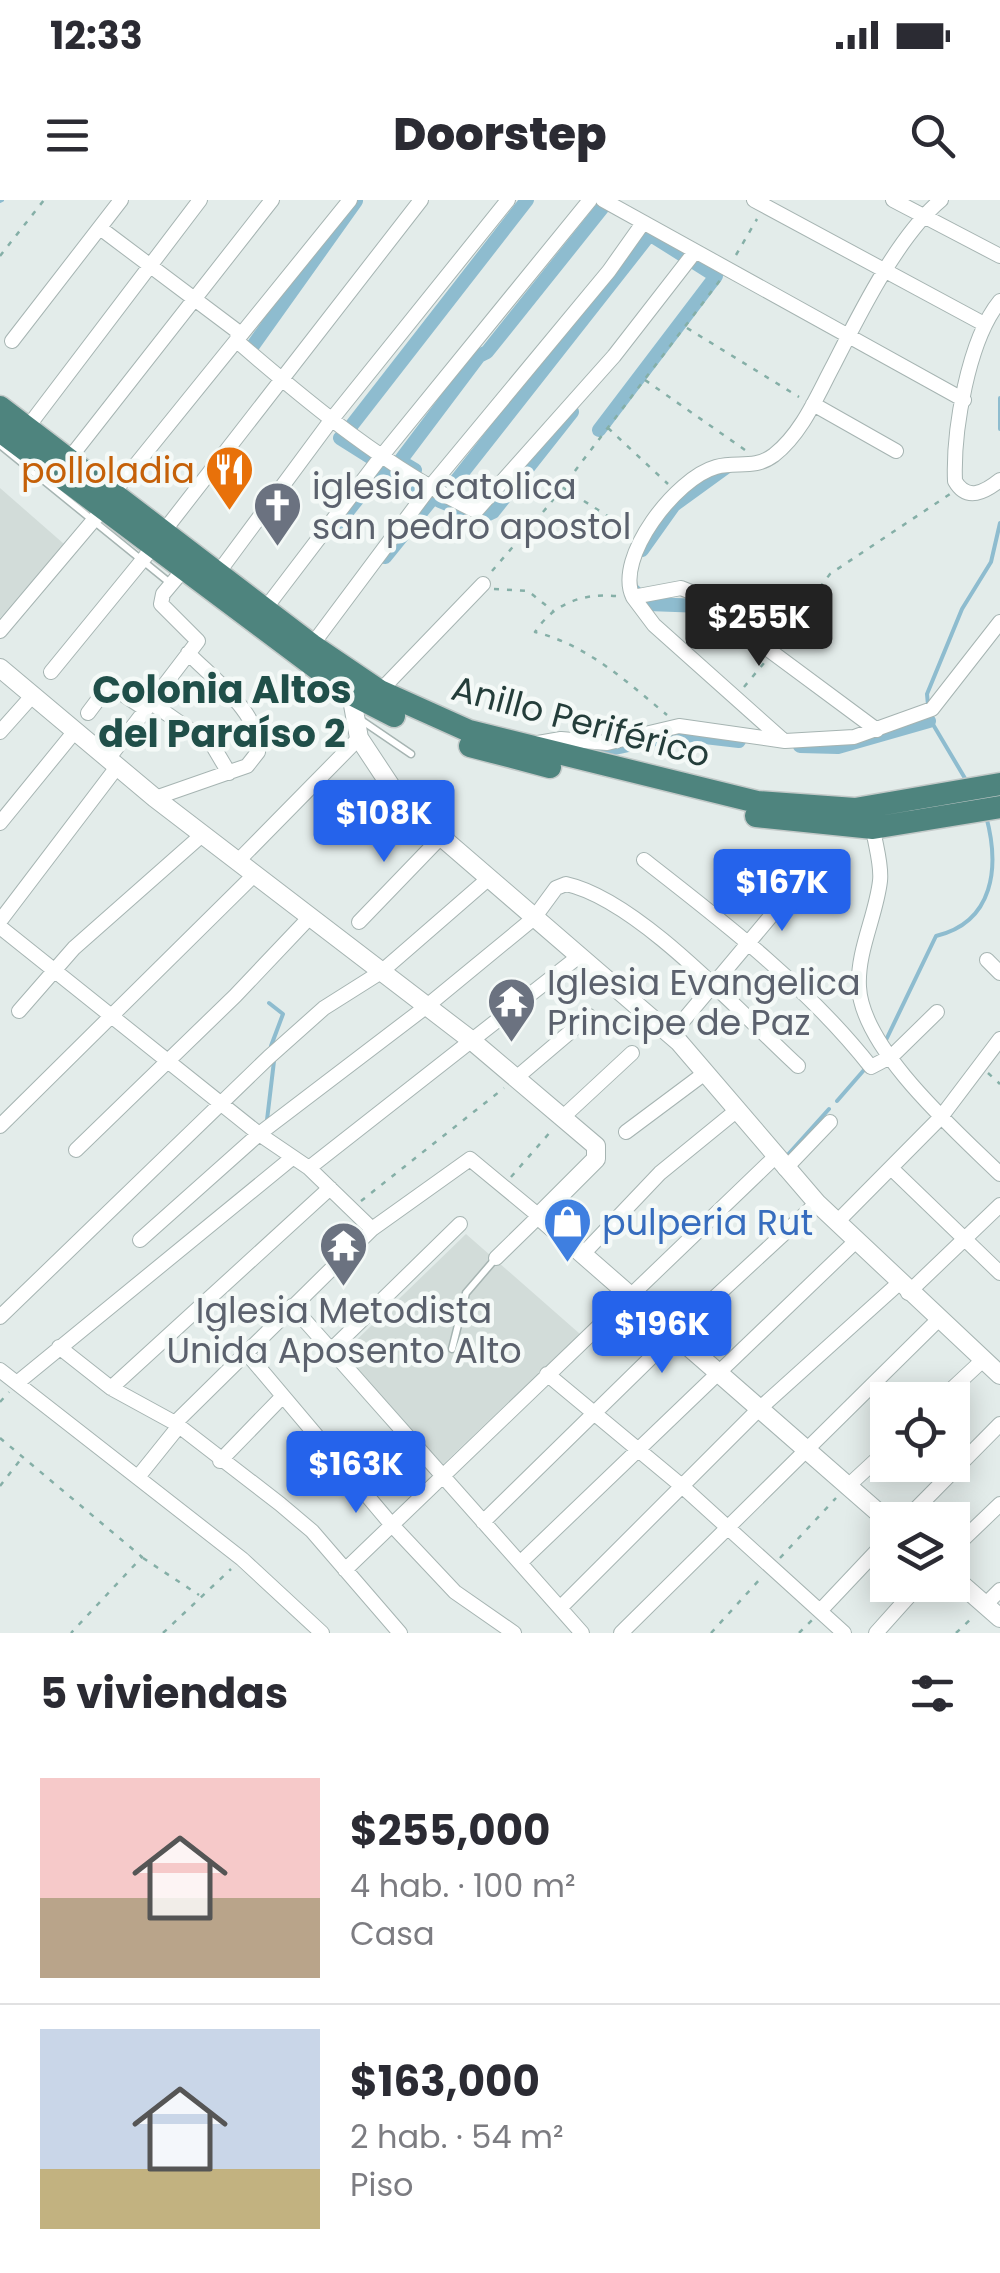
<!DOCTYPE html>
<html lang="es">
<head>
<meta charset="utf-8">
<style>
	body { margin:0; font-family:Poppins,sans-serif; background:#f7f7f7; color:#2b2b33; height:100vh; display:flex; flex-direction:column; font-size:38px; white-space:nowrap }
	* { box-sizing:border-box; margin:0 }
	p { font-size:32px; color:#7c7c81 }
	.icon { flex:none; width:55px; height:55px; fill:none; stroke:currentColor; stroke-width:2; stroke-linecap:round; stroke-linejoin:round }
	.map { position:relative; height:1433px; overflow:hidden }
	.drawer { display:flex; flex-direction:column; background:#fff; flex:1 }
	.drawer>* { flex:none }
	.buttons { position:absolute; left:870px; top:1182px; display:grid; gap:20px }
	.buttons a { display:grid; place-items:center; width:100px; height:100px; border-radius:0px; background:#fff; box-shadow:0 5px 25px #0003; font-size:50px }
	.price { position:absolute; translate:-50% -85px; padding:0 22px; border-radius:10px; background:#2563eb; color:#fff; font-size:32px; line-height:65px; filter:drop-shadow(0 2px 5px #0008) }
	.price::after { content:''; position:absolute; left:50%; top:60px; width:30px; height:22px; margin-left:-15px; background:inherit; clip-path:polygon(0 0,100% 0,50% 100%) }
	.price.selected { background:#222; color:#fff }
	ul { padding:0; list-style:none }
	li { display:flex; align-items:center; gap:30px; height:250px; padding:0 40px }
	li+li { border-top:2px solid #e1e1e2 }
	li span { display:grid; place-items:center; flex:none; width:280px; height:200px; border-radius:0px; color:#555 }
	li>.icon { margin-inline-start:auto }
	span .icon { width:120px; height:120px; fill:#fffc; stroke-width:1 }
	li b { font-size:42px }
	h2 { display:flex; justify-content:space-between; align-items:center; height:120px; padding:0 40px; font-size:42px }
	.status { display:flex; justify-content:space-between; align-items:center; height:70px; padding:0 50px; background:#fff; direction:ltr }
	.status svg { height:28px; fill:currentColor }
	header { display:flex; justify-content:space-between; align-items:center; height:130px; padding:0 40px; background:#fff; font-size:45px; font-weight:800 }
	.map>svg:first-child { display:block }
	.built { fill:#d2dcd9 }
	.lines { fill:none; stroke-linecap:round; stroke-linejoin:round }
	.stream { stroke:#8ebccf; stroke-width:4 }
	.canal { stroke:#8ebccf; stroke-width:14 }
	.service-casing { stroke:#a6b4b2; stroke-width:9 }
	.minor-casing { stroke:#a6b4b2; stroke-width:16 }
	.tertiary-casing { stroke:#a6b4b2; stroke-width:20 }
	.trunk-casing { stroke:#c2c9c8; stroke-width:25 }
	.path { stroke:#85afa7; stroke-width:2.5; stroke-dasharray:5 8; stroke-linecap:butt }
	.service { stroke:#fff; stroke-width:6 }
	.minor { stroke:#fff; stroke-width:14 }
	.tertiary { stroke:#fff; stroke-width:18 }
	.trunk { stroke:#4e847e; stroke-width:22 }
	.labels { text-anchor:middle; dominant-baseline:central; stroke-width:9; stroke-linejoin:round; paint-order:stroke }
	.food-label { font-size:35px; fill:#c56008; stroke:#f4f9f7; text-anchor:end }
	.worship-label { font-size:35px; fill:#5b616d; stroke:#f4f9f7; text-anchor:start }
	.street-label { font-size:35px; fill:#243d3a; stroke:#f4f9f7 }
	.shop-label { font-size:35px; fill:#366cbe; stroke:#f4f9f7; text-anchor:start }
	.neighbourhood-label { font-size:38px; font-weight:bold; fill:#204f49; stroke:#f4f9f7 }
</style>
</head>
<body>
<div class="status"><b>12:33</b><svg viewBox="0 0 49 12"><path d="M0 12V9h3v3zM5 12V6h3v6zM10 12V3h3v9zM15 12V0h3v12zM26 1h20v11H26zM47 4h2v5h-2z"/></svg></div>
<header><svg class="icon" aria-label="menu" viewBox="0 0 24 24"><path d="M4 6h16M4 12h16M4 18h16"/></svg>Doorstep<svg class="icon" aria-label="search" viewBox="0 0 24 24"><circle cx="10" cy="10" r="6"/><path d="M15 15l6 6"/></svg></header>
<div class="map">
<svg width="1000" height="1433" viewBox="0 0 1000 1433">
	<rect width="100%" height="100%" fill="#e3ecea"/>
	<path class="built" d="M 0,288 L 64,344 L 0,418 Z
		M 466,1034 L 580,1134 L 439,1268 L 340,1156 Z"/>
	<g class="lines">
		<path class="stream" d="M 0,1 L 2,0
			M 1000,198 L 1000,229
			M 928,505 L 927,494 L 962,409 L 991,362 L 1000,323
			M 928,516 L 966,580
			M 269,803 L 283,814 L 271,846
			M 886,840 L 936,736 C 994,722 1000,667 986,616
			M 837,901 L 864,870
			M 267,920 L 274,861
			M 784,959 L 829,909"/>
		<path class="canal" d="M 252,147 L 356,1
			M 572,212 L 493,312 L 448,291 L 650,34
			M 352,225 L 527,0
			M 599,230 L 716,76 L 643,30
			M 340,238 L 440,301 L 480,318 L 493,312
			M 415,270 L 400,261 L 479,156 L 487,152 L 603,7
			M 339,322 L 384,266
			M 642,350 L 674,305 L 729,265
			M 385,357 L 432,299
			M 633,390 L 648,404 L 703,406 L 714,413
			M 800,546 L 838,547 L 929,521
			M 592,553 L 679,534 L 739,541"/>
		<defs>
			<path id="service" d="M 0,245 L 170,383
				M 361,520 L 411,554
				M 452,1149 L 466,1093 L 496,1058"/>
			<path id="minor" d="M 603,0 L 964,200
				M 754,0 L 984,124
				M 893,0 L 1000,56
				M 100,28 L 237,131 L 238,142 C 311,205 388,269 476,311 L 614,156 L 694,53
				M 1000,101 C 968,140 953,231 955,281 C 967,302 985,292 1000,280
				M 12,141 L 121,0
				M 813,204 L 896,251
				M 27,228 L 200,0
				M 69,259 L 272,0
				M 113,293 L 350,0
				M 164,331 L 421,0
				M 218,373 L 332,219 L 508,0
				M 633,397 L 654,425 L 784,541
				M 265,409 L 380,258 L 590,0
				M 0,431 L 103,309
				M 312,445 L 430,287 L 609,71 L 643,23
				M 51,472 L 154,346
				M 380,491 L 483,384
				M 150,502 L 213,546 L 229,573
				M 88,513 L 109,485 L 145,509
				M 877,530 L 691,392 L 681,388 L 633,397 C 614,358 676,278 716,267 C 737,261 754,270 774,255 C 802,233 817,196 833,166 C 859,115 897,37 941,0
				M 0,532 L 33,495
				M 538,543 L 561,539 L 607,543 L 679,526 L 785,541 L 854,537 L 932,509 L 1000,422
				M 108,559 L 198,441 L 161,404 L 163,394 L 184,369
				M 155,598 L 247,566 L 258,552 C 263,515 211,477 188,453
				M 0,623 L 75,531
				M 873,628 C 875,644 882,665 880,681 C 876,716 857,751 859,787 C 862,849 957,932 1000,974
				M 644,660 C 725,723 807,786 871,867 L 892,856 L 937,812
				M 237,662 L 359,538
				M 0,721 L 117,567
				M 359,722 L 440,638
				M 0,727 L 259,934 L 309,968 L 372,1029
				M 987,760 L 1000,773
				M 19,811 L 74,748 L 202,635
				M 682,822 L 786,698
				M 516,878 L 589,816
				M 563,917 L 632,853
				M 0,926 L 253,676
				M 626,932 L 705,873
				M 76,950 L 235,796 L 309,718
				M 309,968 L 578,757
				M 891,968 L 1000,1073
				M 785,969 L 830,922
				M 837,1022 L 941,917 L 1000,839
				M 140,1040 L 259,934 L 427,806 L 534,718 L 556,688 L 566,684 C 639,700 741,814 798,866
				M 583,1054 L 660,973 L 736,911
				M 908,1093 L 1000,1005
				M 292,1106 L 582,1433
				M 0,1117 L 269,857 L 324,808 L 381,772 L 488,679
				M 59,1147 L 111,1188 L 175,1223 L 280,1304 L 312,1331 L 400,1433
				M 245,1151 L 391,1324 L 455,1392 L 514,1433
				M 329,1152 L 460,1024
				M 0,1170 L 242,1359 L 322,1433
				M 547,1174 L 683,1287 L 844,1433
				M 17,1183 L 292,958
				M 111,1188 L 330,988
				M 940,1200 L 983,1160
				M 175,1223 L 372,1029 L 470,959 L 539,1016 L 496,1058
				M 220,1261 L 283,1196
				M 138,1277 L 179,1226
				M 848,1286 L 888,1249
				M 905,1320 L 1000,1224
				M 483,1322 L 673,1136 L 817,1003
				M 952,1350 L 1000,1304
				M 521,1362 L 856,1041
				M 345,1370 L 775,957
				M 985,1405 L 1000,1390
				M 562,1406 L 758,1210 L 898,1084
				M 820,1411 L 888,1339
				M 621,1433 L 938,1120
				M 876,1433 L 919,1385"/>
			<path id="tertiary" d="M 0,468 L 155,598 L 471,840 L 596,946 L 596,959 L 539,1016 L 888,1321
				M 355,488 L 351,494 L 359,538 L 402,603 L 679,842 L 817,1003 L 1000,1175
				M 952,1376 L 1000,1418"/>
			<path id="trunk" d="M 0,207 L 312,445 L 380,491 L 469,531 L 757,602 L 855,609 L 1000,584
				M 0,231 L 351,494 L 394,516
				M 470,546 L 550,567
				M 756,616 L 873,628 L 1000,607"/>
		</defs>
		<use href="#service" class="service-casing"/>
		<use href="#minor" class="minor-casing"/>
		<use href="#tertiary" class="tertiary-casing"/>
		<use href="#trunk" class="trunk-casing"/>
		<path class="path" d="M 736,55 L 757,19
			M 0,56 L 44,0
			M 687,128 L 799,197
			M 645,180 L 745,250
			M 608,228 L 668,284
			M 562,287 L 631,331
			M 492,371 L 549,305 L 721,79
			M 494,389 L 528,391 L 553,411
			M 616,396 C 583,393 554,403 535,432 C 587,445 626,481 667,515
			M 781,440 L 830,374 L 950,294
			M 744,487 L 764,463
			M 988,873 L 1000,884
			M 511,977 L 552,930
			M 361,1001 L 504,888
			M 0,1202 L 9,1192
			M 0,1238 L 142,1357 L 71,1433
			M 0,1286 L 21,1259
			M 143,1358 L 199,1395
			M 780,1358 L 836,1298
			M 163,1433 L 231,1369
			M 711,1433 L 761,1378
			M 799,1433 L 812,1420
			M 956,1433 L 973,1417"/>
		<use href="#service" class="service"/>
		<use href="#minor" class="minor"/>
		<use href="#tertiary" class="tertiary"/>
		<use href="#trunk" class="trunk"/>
	</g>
	<defs>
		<symbol id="restaurant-pin" viewBox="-11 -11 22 30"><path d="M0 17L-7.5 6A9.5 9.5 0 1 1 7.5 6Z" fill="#e8710a" stroke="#f4f9f7"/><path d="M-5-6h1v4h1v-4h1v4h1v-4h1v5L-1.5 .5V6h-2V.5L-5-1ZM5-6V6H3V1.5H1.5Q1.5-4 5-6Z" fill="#fff"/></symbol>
		<symbol id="church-pin" viewBox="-11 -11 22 30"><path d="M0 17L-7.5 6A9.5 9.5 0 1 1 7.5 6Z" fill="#6b7280" stroke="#f4f9f7"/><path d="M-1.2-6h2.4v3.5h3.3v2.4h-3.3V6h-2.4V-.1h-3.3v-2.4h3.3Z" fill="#fff"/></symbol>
		<symbol id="temple-pin" viewBox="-11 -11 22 30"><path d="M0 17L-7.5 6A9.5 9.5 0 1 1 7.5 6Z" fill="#6b7280" stroke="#f4f9f7"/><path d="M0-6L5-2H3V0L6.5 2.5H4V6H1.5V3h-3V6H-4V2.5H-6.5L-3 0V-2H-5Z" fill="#fff"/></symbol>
		<symbol id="shop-pin" viewBox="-11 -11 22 30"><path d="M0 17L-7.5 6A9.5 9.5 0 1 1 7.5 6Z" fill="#3f7fe0" stroke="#f4f9f7"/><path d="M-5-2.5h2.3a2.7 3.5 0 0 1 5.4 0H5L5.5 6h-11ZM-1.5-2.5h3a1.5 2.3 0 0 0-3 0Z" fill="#fff"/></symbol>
	</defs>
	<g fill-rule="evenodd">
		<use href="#restaurant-pin" x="202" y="242" width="55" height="75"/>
		<use href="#church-pin" x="250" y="278" width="55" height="75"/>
		<use href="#temple-pin" x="484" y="774" width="55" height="75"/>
		<use href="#shop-pin" x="540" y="994" width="55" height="75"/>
		<use href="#temple-pin" x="316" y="1018" width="55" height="75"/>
	</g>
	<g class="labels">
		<g class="food-label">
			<text x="195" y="270">polloladia</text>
		</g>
		<g class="worship-label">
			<text x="312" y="286">iglesia catolica<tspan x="312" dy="40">san pedro apostol</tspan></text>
			<text x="547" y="782">Iglesia Evangelica<tspan x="547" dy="40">Principe de Paz</tspan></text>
			<text x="344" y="1110" text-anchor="middle">Iglesia Metodista<tspan x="344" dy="40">Unida Aposento Alto</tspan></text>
		</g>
		<g class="street-label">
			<text transform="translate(581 521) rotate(15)">Anillo Periférico</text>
		</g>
		<g class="shop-label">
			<text x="602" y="1022">pulperia Rut</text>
		</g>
		<g class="neighbourhood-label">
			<text x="222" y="489">Colonia Altos<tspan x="222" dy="44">del Paraíso 2</tspan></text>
		</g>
	</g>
</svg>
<div class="buttons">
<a><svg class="icon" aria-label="locate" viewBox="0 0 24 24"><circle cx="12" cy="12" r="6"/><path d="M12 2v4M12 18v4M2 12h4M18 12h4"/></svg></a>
<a><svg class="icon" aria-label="layers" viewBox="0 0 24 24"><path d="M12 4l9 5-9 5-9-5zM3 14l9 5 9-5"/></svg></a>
</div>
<b class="price selected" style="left:759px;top:469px">$255K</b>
<b class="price" style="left:384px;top:665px">$108K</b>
<b class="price" style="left:782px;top:734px">$167K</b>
<b class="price" style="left:662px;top:1176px">$196K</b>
<b class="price" style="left:356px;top:1316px">$163K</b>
</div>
<section class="drawer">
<h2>5 viviendas<svg class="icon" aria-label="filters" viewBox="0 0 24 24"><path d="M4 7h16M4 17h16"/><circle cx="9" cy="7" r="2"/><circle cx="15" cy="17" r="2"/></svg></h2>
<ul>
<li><span style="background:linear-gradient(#f6c9c9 60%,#b9a48a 0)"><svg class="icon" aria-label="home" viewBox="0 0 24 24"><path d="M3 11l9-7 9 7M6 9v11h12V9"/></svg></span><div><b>$255,000</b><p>4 hab. · 100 m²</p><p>Casa</p></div></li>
<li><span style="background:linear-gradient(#c9d6e8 70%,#c2b280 0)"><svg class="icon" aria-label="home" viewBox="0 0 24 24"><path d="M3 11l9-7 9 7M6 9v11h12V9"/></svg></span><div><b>$163,000</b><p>2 hab. · 54 m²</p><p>Piso</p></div></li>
</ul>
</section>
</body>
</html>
